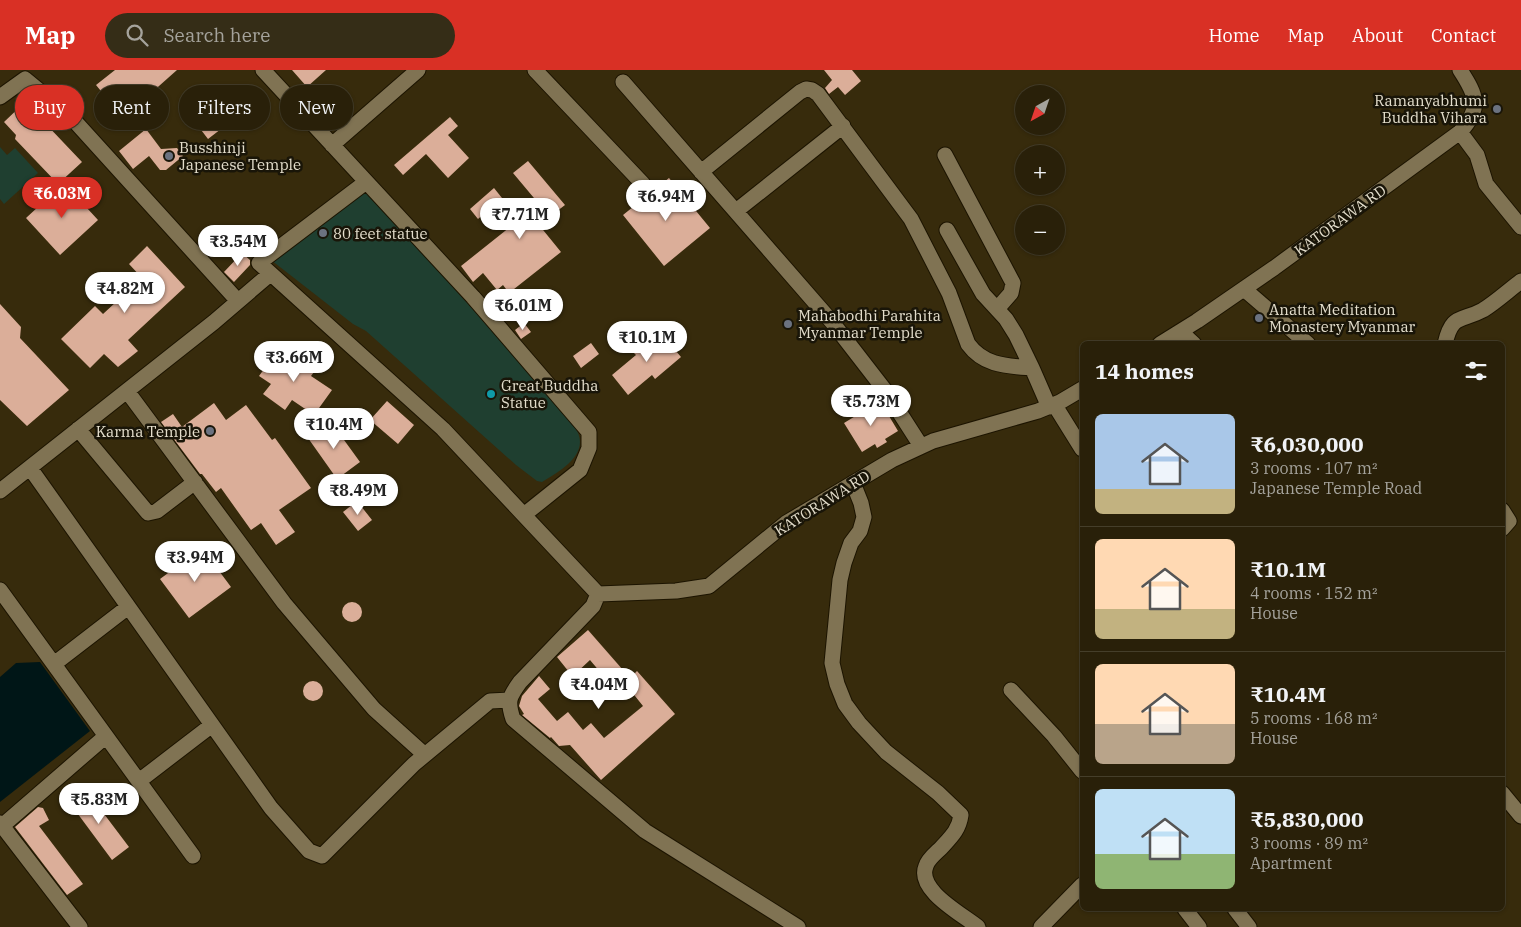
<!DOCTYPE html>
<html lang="en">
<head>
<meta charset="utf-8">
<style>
	body { margin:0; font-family:"IBM Plex Serif",serif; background:#352d17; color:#f1f3f6; height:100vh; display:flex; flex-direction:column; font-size:19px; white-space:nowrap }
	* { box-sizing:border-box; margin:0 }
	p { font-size:16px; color:#a5a39c }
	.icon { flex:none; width:28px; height:28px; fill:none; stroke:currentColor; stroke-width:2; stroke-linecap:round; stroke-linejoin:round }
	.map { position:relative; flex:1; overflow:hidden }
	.side { position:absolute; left:1080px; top:271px; width:425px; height:570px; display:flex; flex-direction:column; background:#292009; border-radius:8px; box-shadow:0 1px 4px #0004,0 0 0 1px #453e2a }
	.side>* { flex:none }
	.hud { position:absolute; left:15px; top:15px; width:475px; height:45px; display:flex; gap:10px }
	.needle { width:32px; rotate:220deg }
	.controls { position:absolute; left:1015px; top:15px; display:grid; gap:10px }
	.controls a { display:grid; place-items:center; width:50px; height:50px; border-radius:50%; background:#292009; box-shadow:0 1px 4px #0004,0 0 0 1px #453e2a; font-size:25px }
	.price { position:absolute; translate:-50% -42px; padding:0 11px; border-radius:18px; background:#fff; color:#222; font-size:16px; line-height:32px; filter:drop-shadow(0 1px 2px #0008) }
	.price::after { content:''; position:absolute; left:50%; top:30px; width:15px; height:11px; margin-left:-8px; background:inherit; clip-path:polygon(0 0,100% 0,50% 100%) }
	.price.on { background:#d93025; color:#fff }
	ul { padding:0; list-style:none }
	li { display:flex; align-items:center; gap:15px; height:125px; padding:0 15px }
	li+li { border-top:1px solid #453e2a }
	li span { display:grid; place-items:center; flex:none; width:140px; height:100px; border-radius:8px; color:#555 }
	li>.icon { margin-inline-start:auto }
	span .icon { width:60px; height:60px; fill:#fffc; stroke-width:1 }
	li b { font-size:21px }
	h2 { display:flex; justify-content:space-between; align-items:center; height:60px; padding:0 15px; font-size:21px }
	.chip { padding:0 18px; border-radius:22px; background:#292009; box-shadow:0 1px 4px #0004,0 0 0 1px #453e2a; font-size:18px; line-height:45px }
	.chip.on { background:#d93025; color:#fff }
	header { display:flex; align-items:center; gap:30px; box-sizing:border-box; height:70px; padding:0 25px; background:#d93025; color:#fff }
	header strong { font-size:24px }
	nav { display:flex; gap:28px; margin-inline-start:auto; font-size:18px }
	.search { width:350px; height:45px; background:#352d17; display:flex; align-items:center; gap:12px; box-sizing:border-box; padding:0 18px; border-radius:28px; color:#a5a39c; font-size:19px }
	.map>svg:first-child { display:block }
	.green { fill:#1f3f30 }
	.water { fill:#001617 }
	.building { fill:#dbae99 }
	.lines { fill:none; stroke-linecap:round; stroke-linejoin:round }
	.street-casing { stroke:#1c1400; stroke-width:17 }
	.street { stroke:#807353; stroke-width:15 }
	.worship-dot { fill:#6b7280; stroke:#191508; stroke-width:2 }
	.culture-dot { fill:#0f9aa8; stroke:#191508; stroke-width:2 }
	.labels { text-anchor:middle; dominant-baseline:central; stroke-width:5; stroke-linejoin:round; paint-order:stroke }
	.poi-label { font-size:15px; fill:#e4decc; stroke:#191508; text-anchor:start }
	.street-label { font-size:15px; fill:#e4decc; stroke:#191508 }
</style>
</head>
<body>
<header>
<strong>Map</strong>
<div class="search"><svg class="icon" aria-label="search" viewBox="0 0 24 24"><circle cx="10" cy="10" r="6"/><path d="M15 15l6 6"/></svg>Search here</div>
<nav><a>Home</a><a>Map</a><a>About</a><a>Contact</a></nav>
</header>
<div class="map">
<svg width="1521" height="857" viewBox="0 0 1521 857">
	<rect width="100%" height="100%" fill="#372b0c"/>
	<path class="green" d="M 0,77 L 7,85 L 15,78 L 38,103 L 4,134 L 0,129 Z
		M 366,119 L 570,349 C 572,354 576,358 578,363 C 588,386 557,403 542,412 L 537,411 L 516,395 L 366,261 L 353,254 L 271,190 Z"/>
	<path class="water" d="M 40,592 L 90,661 L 0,732 L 0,607 L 16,593 Z"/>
	<path class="building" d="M 115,0 L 177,0 L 123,48 L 96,15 Z
		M 292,0 L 326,0 L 307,17 Z
		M 824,0 L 852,0 L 861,11 L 845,25 L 838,17 L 829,24 L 825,18 L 832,10 Z
		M 234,22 L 247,39 L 208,69 L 195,52 Z
		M 25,32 L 82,92 L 58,114 L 15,69 L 16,65 L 4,52 Z
		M 450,47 L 458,56 L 448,65 L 469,88 L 448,108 L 426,84 L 403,105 L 394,95 Z
		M 146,59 L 161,79 L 177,78 L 183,86 L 166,100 L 160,100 L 149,86 L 133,99 L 119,81 Z
		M 528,91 L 565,135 L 539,155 L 561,182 L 509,223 L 503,215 L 497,220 L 483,203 L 473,212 L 461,196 L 539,134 L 513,103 Z
		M 669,108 L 710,158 L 664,196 L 623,145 Z
		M 64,113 L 98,150 L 60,185 L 26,148 Z
		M 494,118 L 502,128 L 478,149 L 470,139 Z
		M 147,176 L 185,217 L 128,270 L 138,281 L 118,297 L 104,284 L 90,298 L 61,269 L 95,236 L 103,244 L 142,208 L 129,194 Z
		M 242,183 L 250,190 L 250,195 L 234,212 L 224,202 Z
		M 0,234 L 21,257 L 20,268 L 69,320 L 27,356 L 0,330 Z
		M 524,253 L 531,262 L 521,269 L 515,260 Z
		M 658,260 L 681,287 L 655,309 L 652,305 L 628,325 L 612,305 L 636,285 L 632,281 Z
		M 591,273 L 599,284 L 581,298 L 573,286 Z
		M 291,279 L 317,298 L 311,306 L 332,320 L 314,345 L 292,330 L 285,340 L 263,324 L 271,314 L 259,306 L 272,288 L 281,294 Z
		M 387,331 L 414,355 L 398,374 L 370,350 Z
		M 880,331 L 898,361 L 885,369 L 887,372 L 877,378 L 875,374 L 862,382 L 844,353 Z
		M 214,333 L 226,350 L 246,335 L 272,370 L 275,368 L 311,418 L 279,440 L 295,462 L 276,475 L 261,453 L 251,460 L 221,418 L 216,422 L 202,404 L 200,404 L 161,352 L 173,344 L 182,357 Z
		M 331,352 L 360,392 L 337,409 L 308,368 Z
		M 357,431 L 372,450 L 358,461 L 343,442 Z
		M 202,478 L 231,517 L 189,548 L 160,509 Z
		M342 542a10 10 0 1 1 20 0a10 10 0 1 1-20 0Z
		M 588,560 L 630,608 L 637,601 L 675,644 L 601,710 L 570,675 L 559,676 L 551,667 L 550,668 L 522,645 L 524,644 L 519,636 L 522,626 L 539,606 L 550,619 L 538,629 L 557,651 L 568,642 L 583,660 L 591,653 L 604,668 L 643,636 L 631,621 L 622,628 L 590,590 L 575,604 L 572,600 L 569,602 L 557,587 Z
		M303 621a10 10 0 1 1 20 0a10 10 0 1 1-20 0Z
		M 86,720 L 129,777 L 112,790 L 69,732 Z
		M 38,737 L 43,738 L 49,750 L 39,756 L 83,814 L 67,825 L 15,757 Z"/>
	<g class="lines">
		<defs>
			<path id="street" d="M 263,0 L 473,227 L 589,362 L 589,378 L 580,400 L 525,444
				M 535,0 L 643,114
				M 623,12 L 832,252 L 887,323 L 921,376
				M 0,27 L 25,9 L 71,47 L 237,230
				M 1460,62 L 1477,85 L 1486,114 L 1521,157
				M 332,75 L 418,0
				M 945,85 L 1013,213 L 1011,223 L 997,239
				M 701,102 L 800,22 L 806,19 L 812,20 L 818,24 L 911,149 L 949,223 L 968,274 C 984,296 1007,296 1032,298 L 1049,337
				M 366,112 L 259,193 L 443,359 L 598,524
				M 736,141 L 843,56
				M 947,160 L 983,224 L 1006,249 L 1016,265 L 1032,298
				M 1244,219 L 1308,274
				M 1181,262 L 1194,274
				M 1160,274 L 1197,251 L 1274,198 L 1460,62 C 1482,38 1477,26 1460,0
				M 1445,274 C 1452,243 1461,252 1483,240 C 1496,232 1509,220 1521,211
				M 127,321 L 284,533 L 374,639 L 425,685
				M 1054,334 L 1082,379
				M 78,359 L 148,443 L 157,441 L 195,412
				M 30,398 L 271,738 L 309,781 L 322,786 L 414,694 L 490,631 L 510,630
				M 853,413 L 861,433 L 864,447 L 860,461 L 851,473 L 844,493 L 840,510 L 832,593 L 837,614 L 845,634 L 859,653 L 886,682 L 938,723 L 961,745 C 959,760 951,767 941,778 C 936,783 928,789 926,796 C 916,820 962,844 978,857
				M 0,421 L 214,252 L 270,204
				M 1502,440 L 1509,451 L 1502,459
				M 0,520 L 193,786
				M 54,594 L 128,537
				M 1011,620 L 1054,666 L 1082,701
				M 139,711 L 212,655
				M 1502,723 L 1521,746
				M 0,753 L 80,857
				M 2,756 L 106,666
				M 1185,839 L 1199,857
				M 1235,839 L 1249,857
				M 798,857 L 645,761 L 513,649 C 507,631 509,627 520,612 L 593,536 L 598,524 L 676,521 L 709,516 L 786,453 L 892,390 L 933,371 L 1038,341 L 1060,332 L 1082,319
				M 1041,857 L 1082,815"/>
		</defs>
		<use href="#street" class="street-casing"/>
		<use href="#street" class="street"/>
	</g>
	<g class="worship-dot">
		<circle cx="1497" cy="39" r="5"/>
		<circle cx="169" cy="86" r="5"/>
		<circle cx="323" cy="163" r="5"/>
		<circle cx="1259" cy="248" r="5"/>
		<circle cx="788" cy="254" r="5"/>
		<circle cx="210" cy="361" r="5"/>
	</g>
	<circle class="culture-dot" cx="491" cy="324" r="5"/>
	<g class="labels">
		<g class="poi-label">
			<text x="1487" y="30" text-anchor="end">Ramanyabhumi<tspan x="1487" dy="17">Buddha Vihara</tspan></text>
			<text x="179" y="77">Busshinji<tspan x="179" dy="17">Japanese Temple</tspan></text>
			<text x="333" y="163">80 feet statue</text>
			<text x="1269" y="239">Anatta Meditation<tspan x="1269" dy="17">Monastery Myanmar</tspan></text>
			<text x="798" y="245">Mahabodhi Parahita<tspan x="798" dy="17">Myanmar Temple</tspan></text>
			<text x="501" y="315">Great Buddha<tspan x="501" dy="17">Statue</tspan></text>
			<text x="200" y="361" text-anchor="end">Karma Temple</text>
		</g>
		<g class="street-label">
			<text transform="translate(1340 150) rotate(-36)">KATORAWA RD</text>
			<text transform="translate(822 433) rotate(-32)">KATORAWA RD</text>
		</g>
	</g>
</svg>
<div class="controls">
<a><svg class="needle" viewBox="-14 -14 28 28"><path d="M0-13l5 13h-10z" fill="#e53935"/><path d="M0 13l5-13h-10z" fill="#a5a39c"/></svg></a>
<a>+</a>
<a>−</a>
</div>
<b class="price on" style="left:62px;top:149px">₹6.03M</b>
<b class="price" style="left:666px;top:152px">₹6.94M</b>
<b class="price" style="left:520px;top:170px">₹7.71M</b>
<b class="price" style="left:238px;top:197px">₹3.54M</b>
<b class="price" style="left:125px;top:244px">₹4.82M</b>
<b class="price" style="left:523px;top:261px">₹6.01M</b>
<b class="price" style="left:647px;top:293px">₹10.1M</b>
<b class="price" style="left:294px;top:313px">₹3.66M</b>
<b class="price" style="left:871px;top:357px">₹5.73M</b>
<b class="price" style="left:334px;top:380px">₹10.4M</b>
<b class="price" style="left:358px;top:446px">₹8.49M</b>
<b class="price" style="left:195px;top:513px">₹3.94M</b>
<b class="price" style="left:599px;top:640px">₹4.04M</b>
<b class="price" style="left:99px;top:755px">₹5.83M</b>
<div class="hud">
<a class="chip on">Buy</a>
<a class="chip">Rent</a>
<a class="chip">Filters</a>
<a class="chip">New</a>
</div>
<section class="side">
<h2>14 homes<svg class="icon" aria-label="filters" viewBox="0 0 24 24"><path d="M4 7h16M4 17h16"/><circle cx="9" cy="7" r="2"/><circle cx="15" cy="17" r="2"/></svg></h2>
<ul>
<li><span style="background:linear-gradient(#a9c7e8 75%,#c2b280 0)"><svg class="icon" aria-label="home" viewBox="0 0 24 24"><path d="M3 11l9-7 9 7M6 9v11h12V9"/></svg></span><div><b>₹6,030,000</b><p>3 rooms · 107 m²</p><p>Japanese Temple Road</p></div></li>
<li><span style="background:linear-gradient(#ffd9b3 70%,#c2b280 0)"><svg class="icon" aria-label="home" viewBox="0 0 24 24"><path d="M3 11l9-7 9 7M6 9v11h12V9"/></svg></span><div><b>₹10.1M</b><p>4 rooms · 152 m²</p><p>House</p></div></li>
<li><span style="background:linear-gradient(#ffd9b3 60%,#b9a48a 0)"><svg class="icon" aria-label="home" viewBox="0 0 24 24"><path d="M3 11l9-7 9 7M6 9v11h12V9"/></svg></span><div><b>₹10.4M</b><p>5 rooms · 168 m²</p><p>House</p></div></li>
<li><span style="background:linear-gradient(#bfe0f5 65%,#8fb573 0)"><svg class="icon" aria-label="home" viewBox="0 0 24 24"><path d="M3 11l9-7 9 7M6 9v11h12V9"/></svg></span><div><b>₹5,830,000</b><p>3 rooms · 89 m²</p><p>Apartment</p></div></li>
</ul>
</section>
</div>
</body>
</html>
